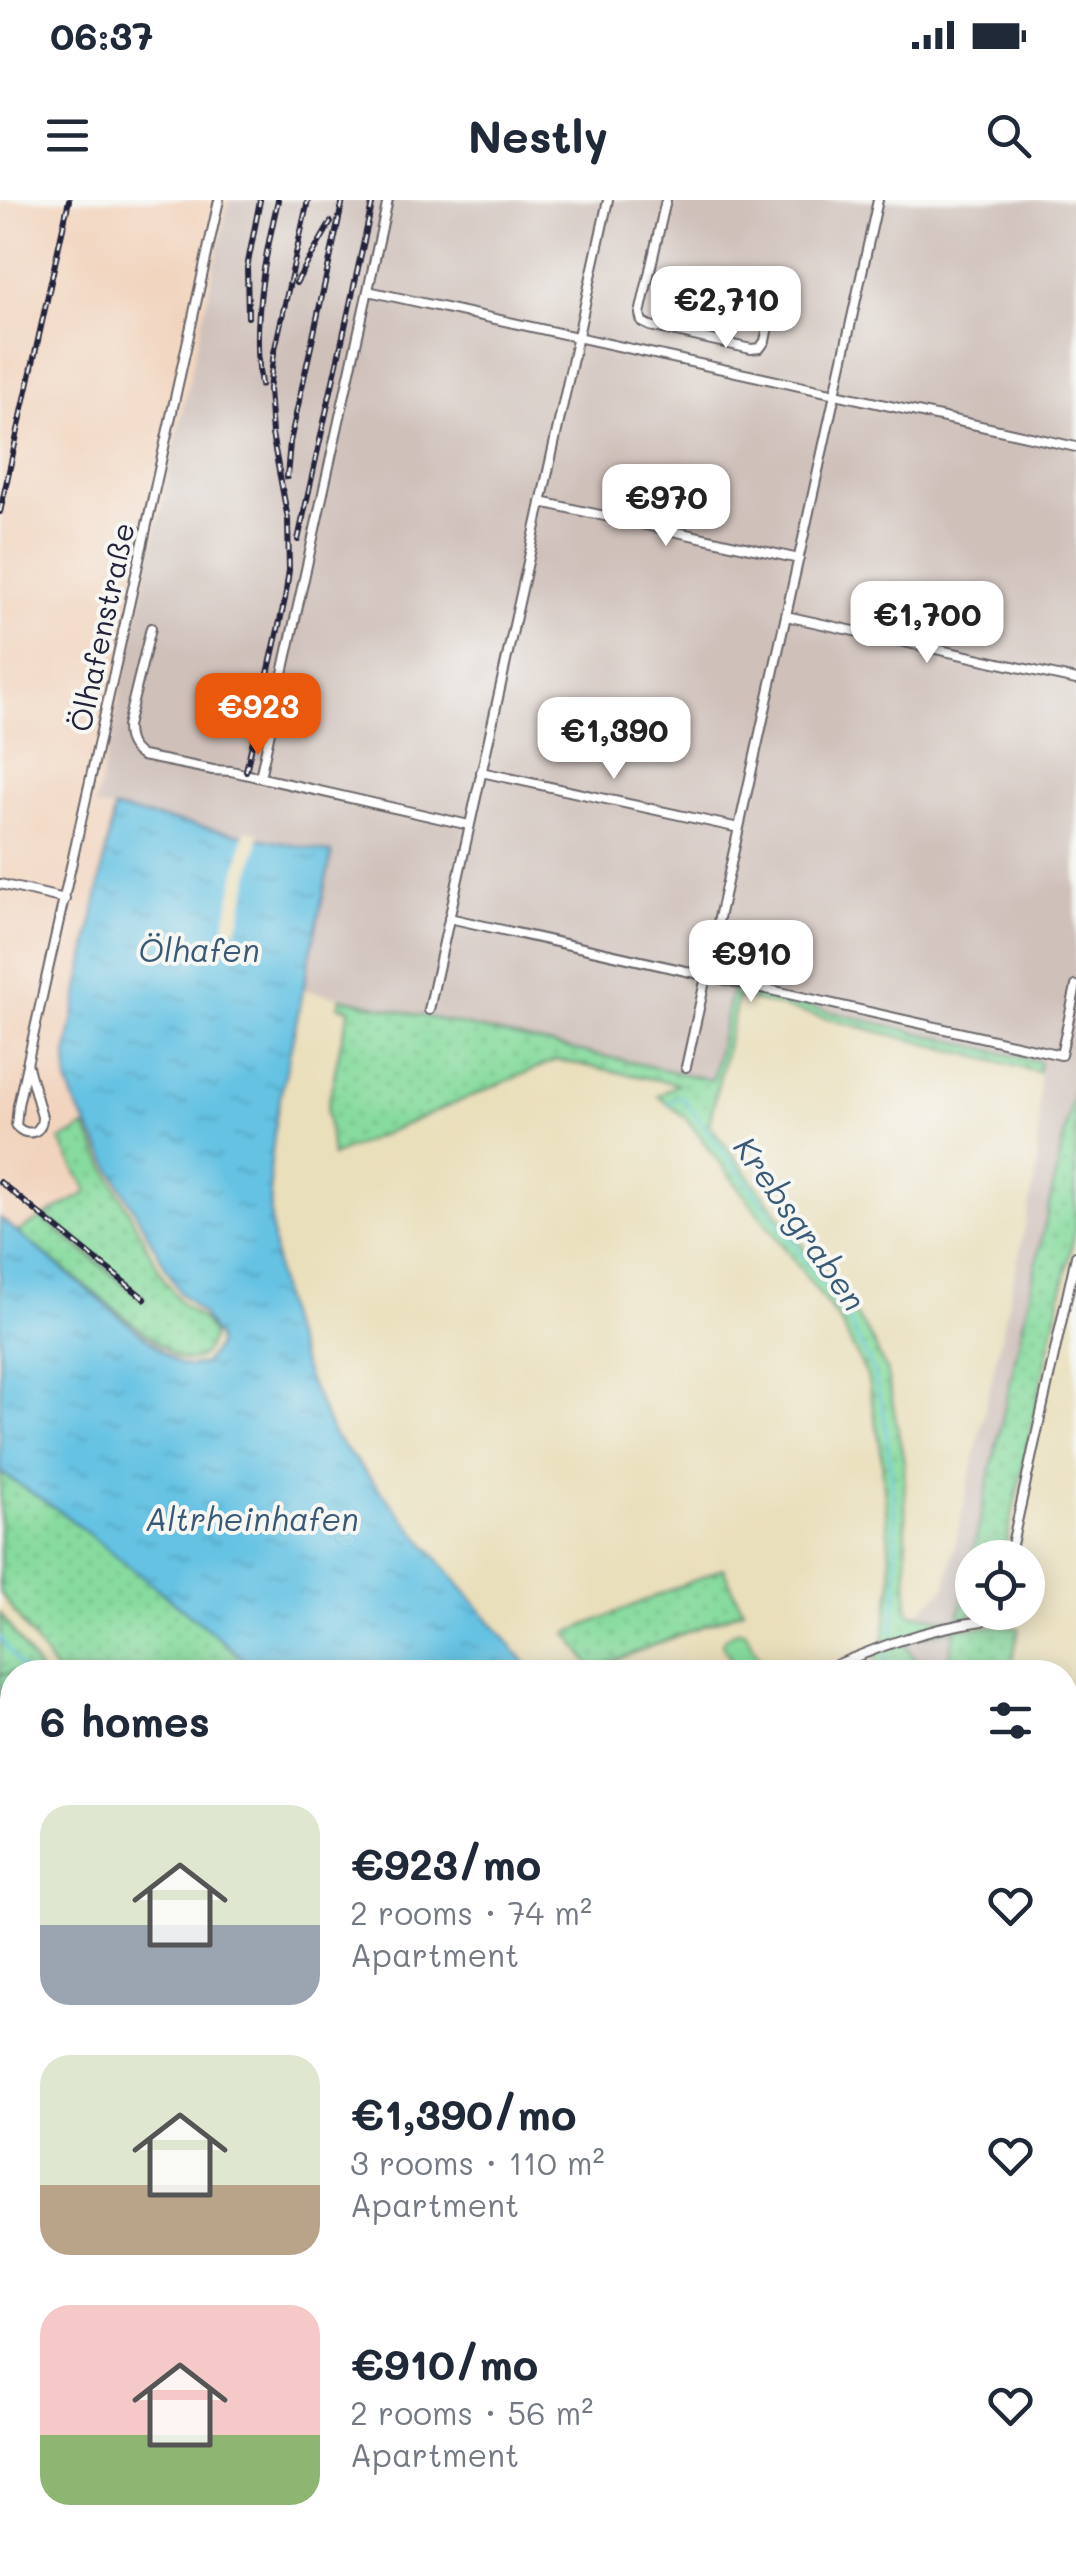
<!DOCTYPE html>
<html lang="en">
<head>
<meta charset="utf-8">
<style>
	body { margin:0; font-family:Mali,sans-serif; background:#f6f6f7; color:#1f2937; height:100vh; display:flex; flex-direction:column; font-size:38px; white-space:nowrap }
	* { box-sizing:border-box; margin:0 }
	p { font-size:32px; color:#747a83 }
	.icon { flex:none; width:55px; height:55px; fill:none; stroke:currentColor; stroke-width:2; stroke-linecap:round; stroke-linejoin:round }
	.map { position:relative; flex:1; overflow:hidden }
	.details { position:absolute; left:0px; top:1460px; width:1078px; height:890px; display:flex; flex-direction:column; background:#fff; border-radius:40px 40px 0 0; box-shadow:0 5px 25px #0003 }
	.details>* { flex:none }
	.fabs { position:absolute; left:955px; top:1340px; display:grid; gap:20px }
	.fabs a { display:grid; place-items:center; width:90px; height:90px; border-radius:50%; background:#fff; box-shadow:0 5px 25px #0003; font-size:50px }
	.price { position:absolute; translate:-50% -85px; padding:0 22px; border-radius:20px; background:#fff; color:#222; font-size:32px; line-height:65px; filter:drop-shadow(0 2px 5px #0008) }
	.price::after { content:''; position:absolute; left:50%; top:60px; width:30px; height:22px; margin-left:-15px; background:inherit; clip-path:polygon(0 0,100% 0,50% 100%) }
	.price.active { background:#ea580c; color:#fff }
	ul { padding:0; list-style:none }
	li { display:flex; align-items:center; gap:30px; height:250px; padding:0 40px }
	li span { display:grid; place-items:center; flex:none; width:280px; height:200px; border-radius:30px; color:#555 }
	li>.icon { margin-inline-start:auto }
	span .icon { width:120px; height:120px; fill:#fffc; stroke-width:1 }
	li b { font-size:42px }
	h2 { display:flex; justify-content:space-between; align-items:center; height:120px; padding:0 40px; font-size:42px }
	.status { display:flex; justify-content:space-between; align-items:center; height:70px; padding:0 50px; background:#fff; direction:ltr }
	.status svg { height:28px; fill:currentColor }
	header { display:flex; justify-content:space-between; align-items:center; height:130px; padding:0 40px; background:#fff; font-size:45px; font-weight:800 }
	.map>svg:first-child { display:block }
	.built { fill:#f2d4be }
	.industrial { fill:#cfc0ba }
	.grass { fill:url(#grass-dots); stroke:#547e6c; stroke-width:2.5 }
	.forest { fill:url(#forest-crowns); stroke:#486e60; stroke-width:2.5 }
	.park { fill:url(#park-tufts); stroke:#547e6c; stroke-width:2.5 }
	.pitch { fill:#87db9e; stroke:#547e6c; stroke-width:2.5 }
	.water { fill:url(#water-ripples); stroke:#44728f; stroke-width:2.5 }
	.pier { fill:#eadfbb }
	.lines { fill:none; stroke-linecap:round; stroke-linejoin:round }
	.stream { stroke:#65c2e3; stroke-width:2.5 }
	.street-casing { stroke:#686468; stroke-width:12 }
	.street { stroke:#fff; stroke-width:8 }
	.rail-casing { stroke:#22223b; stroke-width:6 }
	.rail { stroke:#f6f6f2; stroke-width:2.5; stroke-dasharray:8; stroke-linecap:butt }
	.labels { text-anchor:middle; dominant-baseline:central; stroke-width:8; stroke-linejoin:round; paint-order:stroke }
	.street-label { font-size:30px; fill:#22223b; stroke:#f6f6f2 }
	.water-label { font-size:32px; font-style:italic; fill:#395a76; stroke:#f6f6f2 }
</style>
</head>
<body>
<div class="status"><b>06:37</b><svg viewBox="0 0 49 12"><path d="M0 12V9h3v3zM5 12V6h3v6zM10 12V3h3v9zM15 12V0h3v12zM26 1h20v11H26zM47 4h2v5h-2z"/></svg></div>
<header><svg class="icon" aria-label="menu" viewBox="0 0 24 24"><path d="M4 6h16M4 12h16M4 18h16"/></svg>Nestly<svg class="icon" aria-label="search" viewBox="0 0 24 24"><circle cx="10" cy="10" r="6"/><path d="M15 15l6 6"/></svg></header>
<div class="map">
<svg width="1076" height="2350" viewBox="0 0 1076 2350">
	<defs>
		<pattern id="grass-dots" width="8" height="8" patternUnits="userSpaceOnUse" patternTransform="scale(2.5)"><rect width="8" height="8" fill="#87db9e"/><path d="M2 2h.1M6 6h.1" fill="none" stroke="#74bc89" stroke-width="1.8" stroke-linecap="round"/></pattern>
		<pattern id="forest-crowns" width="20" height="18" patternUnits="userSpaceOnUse" patternTransform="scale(2.5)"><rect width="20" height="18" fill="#6dbb85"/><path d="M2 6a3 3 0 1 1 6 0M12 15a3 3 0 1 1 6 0" fill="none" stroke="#59986e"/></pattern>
		<pattern id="park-tufts" width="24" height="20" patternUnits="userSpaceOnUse" patternTransform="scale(2.5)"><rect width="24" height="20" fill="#87db9e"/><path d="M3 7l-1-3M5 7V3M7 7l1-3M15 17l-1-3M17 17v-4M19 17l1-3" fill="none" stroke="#74bc89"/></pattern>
		<pattern id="water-ripples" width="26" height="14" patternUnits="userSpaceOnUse" patternTransform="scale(2.5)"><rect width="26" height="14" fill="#65c2e3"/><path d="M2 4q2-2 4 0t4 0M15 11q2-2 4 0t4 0" fill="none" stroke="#57a6c4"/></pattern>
	</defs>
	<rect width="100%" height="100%" fill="#f6f6f2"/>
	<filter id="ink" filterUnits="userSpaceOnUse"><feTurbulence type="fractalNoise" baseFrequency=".01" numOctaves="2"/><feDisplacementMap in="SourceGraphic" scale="20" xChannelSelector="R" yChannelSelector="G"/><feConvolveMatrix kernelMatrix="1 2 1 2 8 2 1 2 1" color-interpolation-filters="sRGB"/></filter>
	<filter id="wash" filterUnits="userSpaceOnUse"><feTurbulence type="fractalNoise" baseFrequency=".0048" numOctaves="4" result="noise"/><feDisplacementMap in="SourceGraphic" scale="40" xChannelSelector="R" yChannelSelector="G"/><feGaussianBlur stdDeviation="2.25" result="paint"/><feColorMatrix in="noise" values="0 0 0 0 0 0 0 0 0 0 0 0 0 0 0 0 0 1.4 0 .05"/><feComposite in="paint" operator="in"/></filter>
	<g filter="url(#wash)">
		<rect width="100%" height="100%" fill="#eadfbb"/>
		<path class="built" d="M 0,0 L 229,0 L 95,606 L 114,609 L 67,852 L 68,884 L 87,926 L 61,941 L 88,992 L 17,1032 L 0,1018 Z"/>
		<path class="industrial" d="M 229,0 L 1076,0 L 1076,882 L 957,1421 L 915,1415 L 946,1387 L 1037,971 L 1040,862 L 733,788 L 713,880 L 302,789 L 332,653 L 114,609 L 95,607 Z
			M 956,1428 L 946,1472 L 923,1472 L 902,1441 Z"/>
		<path class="grass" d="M 732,788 L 1040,862 L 1038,872 L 738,796 L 709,924 L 855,1114 L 869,1135 L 886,1169 L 904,1262 L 908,1413 L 958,1421 L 1076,882 L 1076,1027 L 1003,1357 L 972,1358 L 972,1412 L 976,1413 L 958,1421 L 957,1428 L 1002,1426 L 1019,1428 L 1010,1472 L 946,1472 L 955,1429 L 903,1441 L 923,1472 L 877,1472 L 879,1468 L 872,1453 L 882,1449 L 892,1381 L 881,1250 L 867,1176 L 839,1120 L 686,918 L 658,896 L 678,884 L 556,860 L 332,956 L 327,910 L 341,842 L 350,809 L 338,806 L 341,798 L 712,880 Z
			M 85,927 L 164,1079 L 181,1103 L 206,1123 L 212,1135 C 208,1155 196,1166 176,1157 L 17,1032 L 42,1018 L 143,1100 L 145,1098 L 45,1016 L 88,992 L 60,941 Z
			M 0,1272 L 61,1312 L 218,1437 L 259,1472 L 56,1472 L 0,1392 Z
			M 723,1368 L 743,1410 L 593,1469 L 567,1433 Z
			M 0,1413 L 40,1472 L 12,1472 L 12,1501 L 0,1498 Z"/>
		<path class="forest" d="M 1065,2005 L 1076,2011 L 1076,2350 L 1072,2350 L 1065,2336 Z"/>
		<path class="park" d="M 0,1474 L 12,1474 L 12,1960 L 0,1901 Z
			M 133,2338 L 926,2338 L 934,2350 L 139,2350 Z"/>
		<path class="pitch" d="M 738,1431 L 745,1431 L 765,1470 L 764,1472 L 738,1472 L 722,1444 L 725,1438 Z"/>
		<path class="water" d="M 114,609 L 332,653 L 276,917 L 270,970 L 271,1021 L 277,1075 L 288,1123 L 307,1176 L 333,1234 L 533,1472 L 259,1472 L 218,1437 L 61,1312 L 0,1272 L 0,1018 L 177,1163 L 187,1166 L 204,1164 L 217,1146 L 217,1138 L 201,1113 L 180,1093 L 75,903 L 68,884 L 67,852 Z
			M 926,2338 L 1045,2338 L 1052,2350 L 934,2350 Z"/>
		<path class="pier" d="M 245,630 L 260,633 L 237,731 L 224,727 Z"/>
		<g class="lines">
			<path class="stream" d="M 668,903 L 681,896 L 818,1076 L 850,1122 L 873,1171 L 885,1219 L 894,1299 L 898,1389 L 891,1434
				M 0,1437 L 24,1472
				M 884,1472 L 887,1455
				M 532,2338 L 545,2350"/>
		</g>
	</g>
	<g filter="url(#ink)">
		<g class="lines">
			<defs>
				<path id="street" d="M 666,0 L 640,114 L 642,122 L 650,126 L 751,149 L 760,148 L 765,141 L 775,94
					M 368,91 L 1076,247
					M 541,302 L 799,359
					M 786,416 L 1076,480
					M 151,428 L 127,526 C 127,540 130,548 142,556 L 213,570 L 231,571 L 469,625
					M 481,572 L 739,628
					M 260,577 L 388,0
					M 0,684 L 65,699
					M 449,718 L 1061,855 L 1076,786
					M 429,810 L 608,0
					M 27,863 L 42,917 C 42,934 27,937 16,926 L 18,905 L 219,0
					M 686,867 L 878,0
					M 1009,1358 L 1076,1056
					M 819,1472 C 874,1449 922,1429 982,1421 L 989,1412
					M 0,1943 L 12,1940"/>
			</defs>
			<use href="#street" class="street-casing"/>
			<use href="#street" class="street"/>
			<defs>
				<path id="rail" d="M 296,83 L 331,22
					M 248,117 L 247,68 L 260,0
					M 261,185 C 252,123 264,60 278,0
					M 287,277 L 290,242 L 343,0
					M 0,312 L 69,0
					M 298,340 L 373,0
					M 246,571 L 285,399 L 289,370 L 288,319 L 272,234 L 269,189 L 274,153 L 308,0
					M 0,982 L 145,1099"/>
			</defs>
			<use href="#rail" class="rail-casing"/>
			<use href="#rail" class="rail"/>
		</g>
	</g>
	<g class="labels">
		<g class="street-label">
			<text transform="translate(101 427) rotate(-78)">Ölhafenstraße</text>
		</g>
		<g class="water-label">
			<text x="199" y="749">Ölhafen</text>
			<text transform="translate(801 1023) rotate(55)">Krebsgraben</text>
			<text x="252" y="1318">Altrheinhafen</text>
		</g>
	</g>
</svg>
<div class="fabs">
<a><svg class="icon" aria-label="locate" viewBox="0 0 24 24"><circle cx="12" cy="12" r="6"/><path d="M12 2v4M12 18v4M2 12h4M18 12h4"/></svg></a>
</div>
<b class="price" style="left:726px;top:151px">€2,710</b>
<b class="price" style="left:666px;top:349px">€970</b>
<b class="price" style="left:927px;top:466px">€1,700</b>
<b class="price active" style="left:258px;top:558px">€923</b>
<b class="price" style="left:614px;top:582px">€1,390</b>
<b class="price" style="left:751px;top:805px">€910</b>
<section class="details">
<h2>6 homes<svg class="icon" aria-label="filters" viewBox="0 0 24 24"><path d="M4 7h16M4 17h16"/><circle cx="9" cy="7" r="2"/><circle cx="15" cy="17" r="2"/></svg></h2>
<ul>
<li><span style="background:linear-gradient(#dfe7d0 60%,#9aa5b1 0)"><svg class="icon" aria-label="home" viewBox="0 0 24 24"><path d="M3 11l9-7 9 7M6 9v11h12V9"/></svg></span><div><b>€923/mo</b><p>2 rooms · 74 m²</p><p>Apartment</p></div><svg class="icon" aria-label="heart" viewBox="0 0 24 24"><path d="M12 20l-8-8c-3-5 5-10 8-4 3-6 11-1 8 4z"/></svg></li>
<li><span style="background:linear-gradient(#dfe7d0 65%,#b9a48a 0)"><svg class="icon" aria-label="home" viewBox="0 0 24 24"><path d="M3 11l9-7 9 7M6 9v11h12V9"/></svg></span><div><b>€1,390/mo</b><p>3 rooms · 110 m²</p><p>Apartment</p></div><svg class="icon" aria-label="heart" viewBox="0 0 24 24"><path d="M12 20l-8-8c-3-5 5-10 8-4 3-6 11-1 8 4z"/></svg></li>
<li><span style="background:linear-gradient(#f6c9c9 65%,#8fb573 0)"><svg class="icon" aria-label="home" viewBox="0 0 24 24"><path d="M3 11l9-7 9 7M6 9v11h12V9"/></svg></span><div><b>€910/mo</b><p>2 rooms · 56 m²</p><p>Apartment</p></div><svg class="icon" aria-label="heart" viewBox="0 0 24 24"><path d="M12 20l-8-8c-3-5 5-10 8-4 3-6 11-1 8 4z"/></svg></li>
</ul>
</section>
</div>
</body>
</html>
